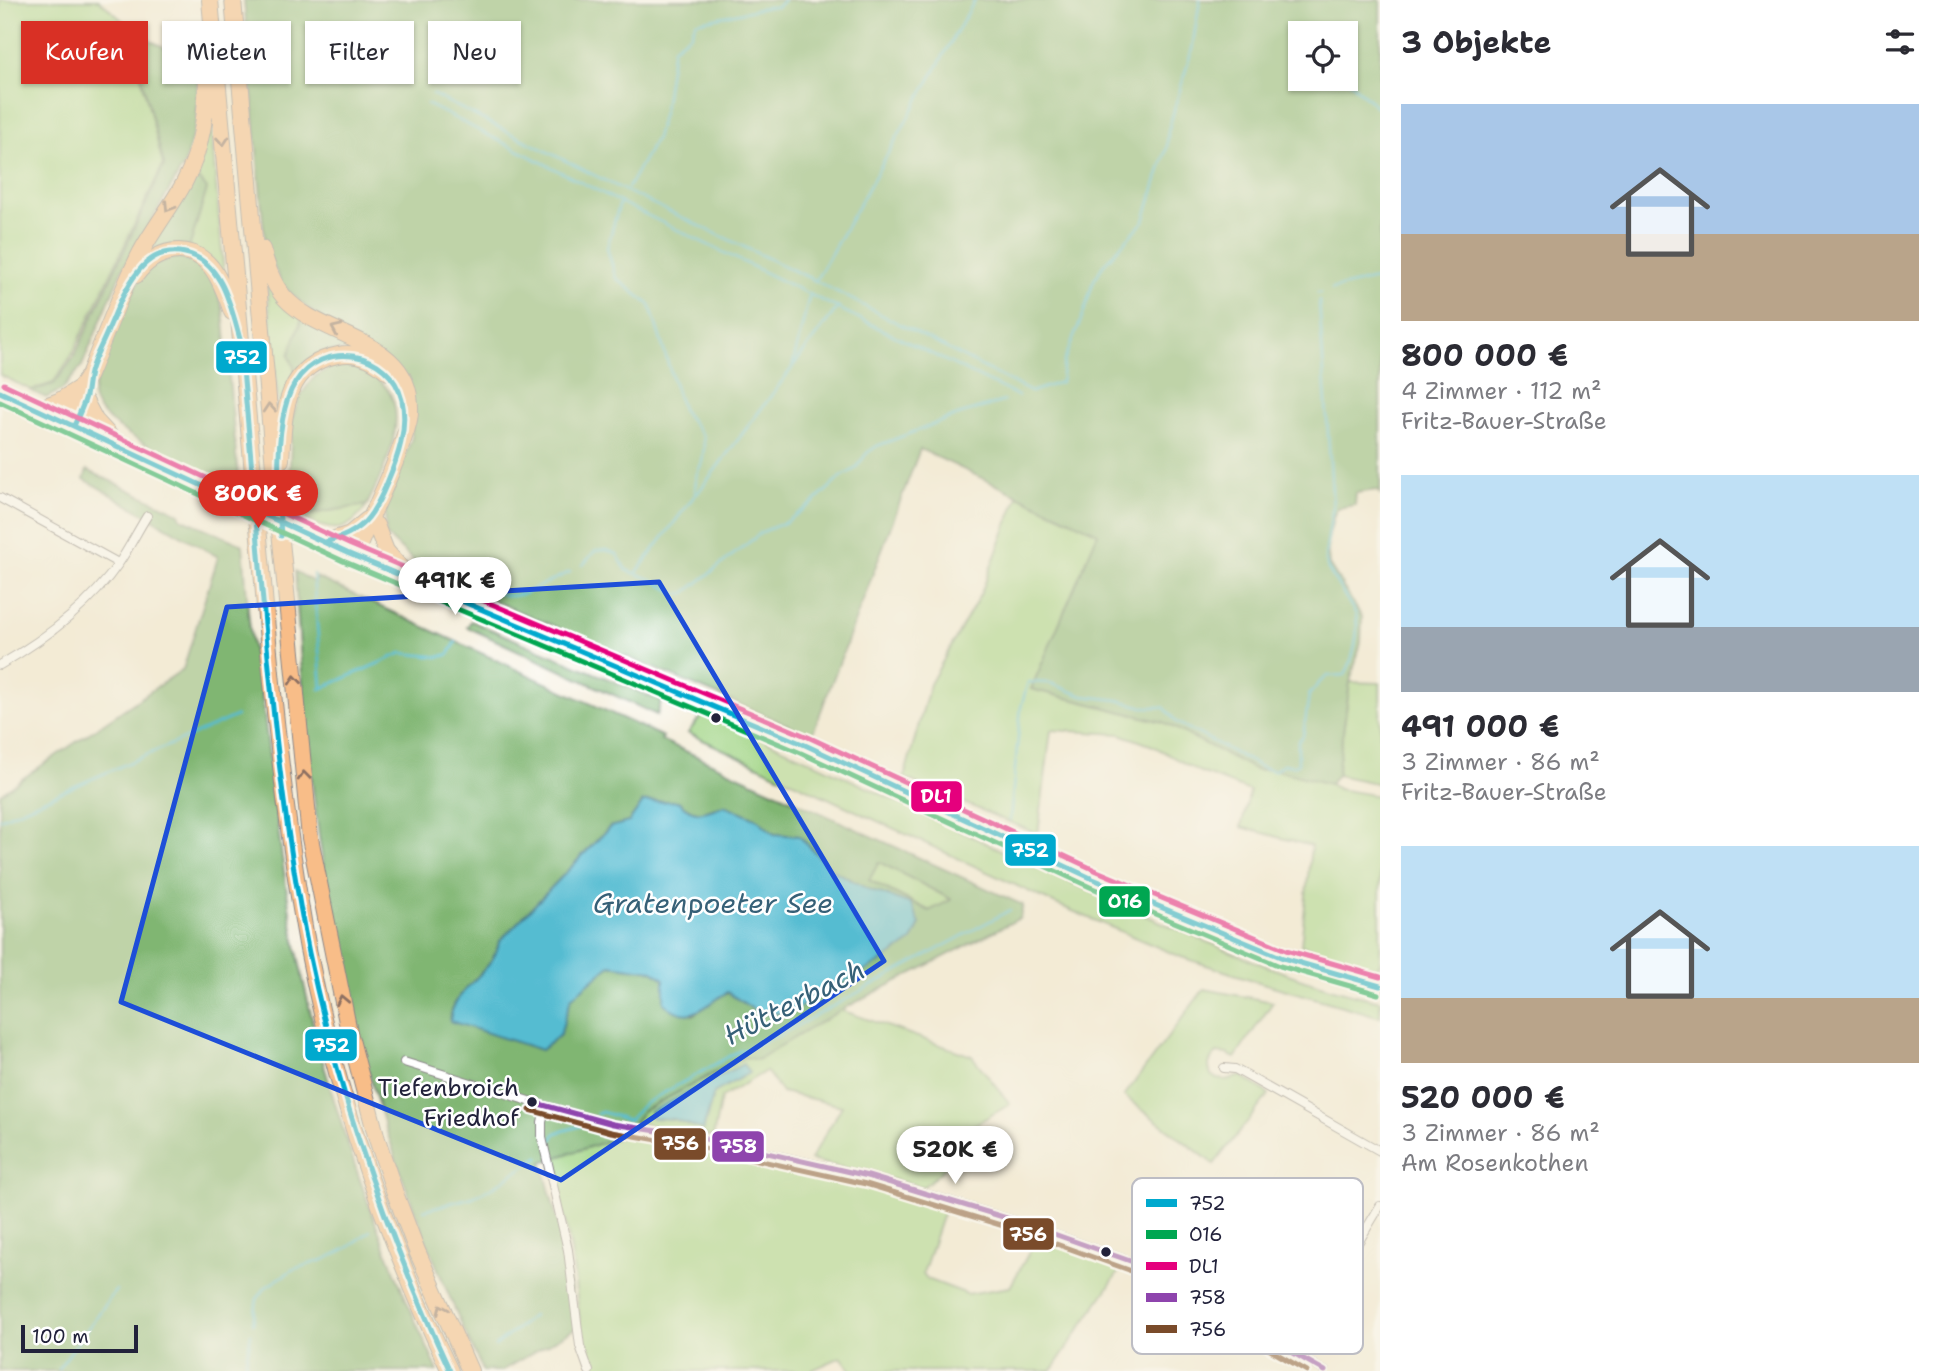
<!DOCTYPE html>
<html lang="de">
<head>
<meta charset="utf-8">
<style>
	body { margin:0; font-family:"Shantell Sans",sans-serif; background:#f7f7f7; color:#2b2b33; height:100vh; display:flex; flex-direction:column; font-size:26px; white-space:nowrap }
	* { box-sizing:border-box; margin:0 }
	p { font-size:23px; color:#7c7c81 }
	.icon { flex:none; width:38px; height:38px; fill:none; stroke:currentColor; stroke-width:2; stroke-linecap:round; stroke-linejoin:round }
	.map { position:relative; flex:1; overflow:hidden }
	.side { display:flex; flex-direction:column; background:#fff; width:560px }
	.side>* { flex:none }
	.hud { position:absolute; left:21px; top:21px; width:665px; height:63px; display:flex; gap:14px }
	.fabs { position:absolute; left:1288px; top:21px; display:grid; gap:14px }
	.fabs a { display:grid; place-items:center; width:70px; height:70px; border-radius:0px; background:#fff; box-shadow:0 2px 5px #0004; font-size:35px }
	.scale { position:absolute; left:21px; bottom:18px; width:117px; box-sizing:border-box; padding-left:7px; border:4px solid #22223b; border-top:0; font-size:19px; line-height:24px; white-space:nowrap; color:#22223b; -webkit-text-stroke:5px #fff; paint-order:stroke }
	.price { position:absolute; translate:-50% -60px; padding:0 16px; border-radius:24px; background:#fff; color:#222; font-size:23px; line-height:46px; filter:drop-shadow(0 2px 4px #0008) }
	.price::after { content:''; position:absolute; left:50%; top:42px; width:21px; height:16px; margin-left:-10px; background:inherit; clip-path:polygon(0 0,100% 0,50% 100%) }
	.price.selected { background:#d93025; color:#fff }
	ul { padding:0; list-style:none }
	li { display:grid; align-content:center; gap:14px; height:371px; padding:0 21px }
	li span { display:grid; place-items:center; height:217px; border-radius:0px; color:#555 }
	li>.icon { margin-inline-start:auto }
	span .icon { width:126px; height:126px; fill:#fffc; stroke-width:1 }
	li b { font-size:30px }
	h2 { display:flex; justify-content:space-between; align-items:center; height:84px; padding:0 21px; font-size:30px }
	.tag { padding:0 24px; border-radius:0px; background:#fff; box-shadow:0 2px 5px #0004; font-size:24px; line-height:63px }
	.tag.selected { background:#d93025; color:#fff }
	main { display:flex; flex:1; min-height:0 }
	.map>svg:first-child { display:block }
	.green { fill:#a0d484; stroke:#617b60; stroke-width:2 }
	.forest { fill:#80b672; stroke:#516c56; stroke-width:2; fill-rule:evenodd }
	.water { fill:#54bcd1; stroke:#3b6f86; stroke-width:2 }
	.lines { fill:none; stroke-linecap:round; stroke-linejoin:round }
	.stream { stroke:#54bcd1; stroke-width:2.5 }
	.minor-casing { stroke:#8a8688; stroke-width:10 }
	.secondary-casing { stroke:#8a8688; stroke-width:15 }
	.motorway-casing { stroke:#8a8688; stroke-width:18 }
	.minor { stroke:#fff; stroke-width:8 }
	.secondary { stroke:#fce5cf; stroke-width:12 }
	.motorway { stroke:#f8bd88; stroke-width:16 }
	.motorway-bridge-casing { stroke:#8a8688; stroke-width:18; stroke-linecap:butt }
	.motorway-bridge { stroke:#f8bd88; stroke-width:16 }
	.bus-1-casing { stroke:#fff; stroke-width:10 }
	.bus-2-casing { stroke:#fff; stroke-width:10 }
	.bus-3-casing { stroke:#fff; stroke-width:10 }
	.bus-4-casing { stroke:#fff; stroke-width:10 }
	.bus-5-casing { stroke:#fff; stroke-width:10 }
	.bus-1 { stroke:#00a9ce; stroke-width:5 }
	.bus-2 { stroke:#00a651; stroke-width:5 }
	.bus-3 { stroke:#e5007d; stroke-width:5 }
	.bus-4 { stroke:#8e44ad; stroke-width:5 }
	.bus-5 { stroke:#7a4b2a; stroke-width:5 }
	.oneway { stroke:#8d7062 }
	.marked { fill:none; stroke:#1d4ed8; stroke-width:5; stroke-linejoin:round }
	.bus-dot { fill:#22223b; stroke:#fff; stroke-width:2.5 }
	.labels { text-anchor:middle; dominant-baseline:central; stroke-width:5; stroke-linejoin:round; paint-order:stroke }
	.bus-label { font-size:24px; fill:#22223b; stroke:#fff; text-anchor:end }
	.water-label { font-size:28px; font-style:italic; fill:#366077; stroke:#fff }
	.key { fill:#fff; stroke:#bdbdc4; stroke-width:2 }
	.key-label { font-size:19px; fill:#22223b }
	.line-badge { stroke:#fff; stroke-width:2.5 }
	.badge-label { font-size:19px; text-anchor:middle; font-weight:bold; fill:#fff }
</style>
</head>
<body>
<main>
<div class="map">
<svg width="1380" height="1371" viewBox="0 0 1380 1371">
	<rect width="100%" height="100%" fill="#fff"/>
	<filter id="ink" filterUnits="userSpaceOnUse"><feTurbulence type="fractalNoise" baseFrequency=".0143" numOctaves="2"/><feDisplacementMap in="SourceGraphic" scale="14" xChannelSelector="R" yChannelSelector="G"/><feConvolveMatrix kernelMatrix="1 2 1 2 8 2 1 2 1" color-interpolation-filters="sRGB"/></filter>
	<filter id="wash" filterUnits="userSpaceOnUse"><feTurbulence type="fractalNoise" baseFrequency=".00686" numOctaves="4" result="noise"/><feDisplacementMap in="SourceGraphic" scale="28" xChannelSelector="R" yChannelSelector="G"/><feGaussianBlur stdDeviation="1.57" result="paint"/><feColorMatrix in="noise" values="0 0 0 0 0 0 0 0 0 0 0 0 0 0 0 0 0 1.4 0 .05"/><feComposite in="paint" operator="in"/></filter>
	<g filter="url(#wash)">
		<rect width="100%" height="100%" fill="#f3ebd6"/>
		<path class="green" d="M 0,0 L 99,0 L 129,26 L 163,165 L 72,355 L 53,383 L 31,390 L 0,375 Z
			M 210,116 L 225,286 L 189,248 L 207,189 L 195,174 Z
			M 266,275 L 302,318 L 296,372 L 280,418 Z
			M 1018,496 L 1099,533 L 1031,689 L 1163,722 L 1256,770 L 1277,770 L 1330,784 L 1338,789 L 1380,796 L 1380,963 L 1377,968 L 1339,960 L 1301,945 L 1311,846 L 1241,827 L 1250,791 L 1198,771 L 1153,746 L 1120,734 L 1051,730 L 1038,834 L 904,778 L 930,684 L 981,593 Z
			M 367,505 C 344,539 330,530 297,516 Z
			M 1350,682 L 1380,683 L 1380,784 L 1337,775 Z
			M 704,712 C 851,778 995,850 1142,914 C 1220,947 1296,983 1380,1001 L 1380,1017 L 1262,983 L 1181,957 L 1056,904 L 688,733 Z
			M 879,861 L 952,900 L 930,911 L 869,880 Z
			M 1204,989 L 1273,1002 L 1235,1058 L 1227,1054 L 1217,1053 C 1209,1060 1207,1065 1211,1075 L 1217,1079 L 1225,1080 L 1242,1076 L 1269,1094 L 1214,1164 L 1124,1096 Z
			M 841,1010 L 972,1056 L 1010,1104 L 954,1137 L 944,1169 L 923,1187 L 810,1160 L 842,1106 L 782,1092 L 766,1071 L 721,1098 L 713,1137 L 634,1122 L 643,1111 L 744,1057 L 758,1059 Z
			M 624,1136 L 686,1146 L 867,1182 L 946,1205 L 923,1273 L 927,1279 L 967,1294 L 1010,1287 L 1038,1236 L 1122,1267 L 1051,1371 L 852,1371 L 841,1357 L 810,1371 L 593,1371 L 583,1346 L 571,1250 L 552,1158 Z"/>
		<path class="forest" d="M 244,0 L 1380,0 L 1380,494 L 1377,490 L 1356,493 L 1355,505 L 1338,508 L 1334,515 L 1327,543 L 1329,565 L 1362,617 L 1361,643 L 1350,682 L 1337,775 L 1330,784 L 1277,770 L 1256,770 L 1163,722 L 1031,689 L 1098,533 L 920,449 L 812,735 L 466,589 L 420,567 L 386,535 L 385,511 L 412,437 L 408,378 L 307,308 L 282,285 L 268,253 L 264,233 ZM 1300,33 L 1346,33 L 1346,79 L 1300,79 Z
			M 129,29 L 184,58 L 198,59 L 197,119 L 184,165 L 121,272 L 82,366 L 62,390 L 46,398 L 31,391 L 54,384 L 74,357 L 164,165 Z
			M 195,174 L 207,189 L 189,248 L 156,249 L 151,242 Z
			M 177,257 C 209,264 215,281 223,310 L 239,487 C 209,473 95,431 93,396 C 93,379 115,333 122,315 C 134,286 143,263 177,257 Z
			M 302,318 L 348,339 L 348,350 C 323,351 314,354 296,372 L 289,355 Z
			M 334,365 C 355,365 368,368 383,384 C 413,415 383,472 367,505 L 297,516 L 289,487 L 292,419 L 300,396 L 314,377 Z
			M 87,470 L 179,513 L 181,518 L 243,545 C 246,578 247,612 252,645 C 255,663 260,680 262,697 C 271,771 279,845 291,918 C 318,1075 371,1227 438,1371 L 0,1371 L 0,1091 L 2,1086 L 0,1085 L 0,794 L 183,669 L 218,557 L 84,479 Z
			M 295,571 L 315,583 L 316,577 L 663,737 L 661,740 L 1023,905 L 1020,918 L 841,1010 L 757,1060 L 744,1057 L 643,1111 L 624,1136 L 542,1162 L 565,1250 L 576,1328 L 501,1371 L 483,1371 C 432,1263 390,1154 359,1038 C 318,886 304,727 295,571 ZM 678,801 C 695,818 703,813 724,805 L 756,818 L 774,834 L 799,836 L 832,870 L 868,889 L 756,1011 L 727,992 L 693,1015 L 664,1003 L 664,979 L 653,971 L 610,965 L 570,998 L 560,1035 L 541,1050 L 450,1020 C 452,988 494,974 499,942 L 610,827 L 629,822 L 643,802 ZM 879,862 L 951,899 L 951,900 L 929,911 L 869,880 Z
			M 471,621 L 661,701 L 657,715 L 467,627 Z"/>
		<path class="water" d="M 678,801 C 695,818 703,813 724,805 L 756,818 L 774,834 L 799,836 L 832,870 L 868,889 L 911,904 L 920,924 L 912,941 L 884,960 L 791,1012 L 768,1014 L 756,1011 L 727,992 C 704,1007 689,1026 664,1003 L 664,979 L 653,971 L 610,965 L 571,998 L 560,1035 L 541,1050 L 450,1021 C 452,988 494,974 499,942 L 610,827 L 629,822 L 643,802 Z
			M 743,1064 L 749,1073 L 714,1093 L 703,1130 L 674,1119 L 652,1118 L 650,1112 Z"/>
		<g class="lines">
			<path class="stream" d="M 1346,78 L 1380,110
				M 432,94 L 626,191 L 816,281 L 1031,392 L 1061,382 L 1064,361 L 1083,315 L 1094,280 L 1104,264 L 1144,221 L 1167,147 L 1168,131 L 1192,49 L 1200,0
				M 427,104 L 620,202 L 1018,396
				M 628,188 L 656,138 L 664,109 L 673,48 L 691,34 L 696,22 L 768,7 L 777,7 L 784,0
				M 620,202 L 607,248 L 616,278 L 650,305 L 682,409 L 703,436 L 704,448 L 702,462 L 696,476 L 695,495 L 637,572
				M 816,280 L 975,0
				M 1332,289 L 1380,278
				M 1318,293 L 1320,293
				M 793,366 L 838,307
				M 697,494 L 792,368 L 810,293
				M 583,565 L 595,551 L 606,550 L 617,554 L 626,570 L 653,580 L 677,594 L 685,593 L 762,532 L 786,522 L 813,503 L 841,477 L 855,469 L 867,453 L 877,446 L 958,415 L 1004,401
				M 313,574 L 322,688
				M 483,590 L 510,596 L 523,594 L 570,572
				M 320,689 L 402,653 L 440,657 L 449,654 L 456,642
				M 0,819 L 236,716
				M 1010,820 L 1021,707 L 1028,682 L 1050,683 L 1083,696 L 1118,700 L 1143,707 L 1164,707 L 1176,722 L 1263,768 L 1274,771 L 1283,764 L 1294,766 L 1298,763 L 1298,741 L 1303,736 L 1309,695 L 1319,683 L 1328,676 L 1345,675 C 1354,657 1359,634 1356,614 L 1328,569 L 1325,557 L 1333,506 L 1319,301
				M 597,1114 L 602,1112 L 629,1120 L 644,1104 L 737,1052 C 752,1049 763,1040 778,1036 L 1010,910
				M 549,1144 L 556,1133 L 584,1125 L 586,1123
				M 424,1210 L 473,1197 L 493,1187 L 539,1157
				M 253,1323 L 257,1299 L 266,1287 L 294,1269 L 326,1259 L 349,1247 L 370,1231
				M 495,1346 L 533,1316
				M 58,1369 L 116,1290
				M 244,1371 L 251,1334"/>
		</g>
	</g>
	<g filter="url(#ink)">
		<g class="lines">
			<defs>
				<path id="minor" d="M 0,498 L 118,563
					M 0,665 C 45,639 89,607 119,563 C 129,548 137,532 147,516
					M 404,1062 L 532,1102 L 613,1124 L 701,1138 L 868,1176 L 1023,1223 L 1133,1262 L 1325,1371
					M 1224,1068 L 1235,1069 L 1380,1151
					M 546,1106 L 542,1122 L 542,1138 L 568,1250 L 580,1346 L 589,1371
					M 1292,1353 L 1380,1206"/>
				<path id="secondary" d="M 0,392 L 347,553 L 805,745 L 1093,879 L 1283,958 L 1380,986"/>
				<path id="motorway" d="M 210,0 L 254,484
					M 233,0 L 277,501
					M 262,249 C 267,266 272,283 284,297 C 322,340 413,337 410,412 C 410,422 405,434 402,443 C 389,483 369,518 355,556
					M 136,275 C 154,250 189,240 211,267 C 221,280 227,297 232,312
					M 85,401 L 95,420 L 121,448
					M 37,409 L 59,401 L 81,387
					M 65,422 L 81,387 L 89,375 C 106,334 121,291 141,252 C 154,228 171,207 184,183 C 203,147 207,109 207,69
					M 281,460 C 284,415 283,365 338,355 C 356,351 374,359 388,372
					M 376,525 L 386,551 L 412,581
					M 325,542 L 350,534 L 367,520
					M 262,570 C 272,697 285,824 308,949 C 336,1095 386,1237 450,1371
					M 285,581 L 310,838 L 349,1032 L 377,1139 L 395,1193 L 417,1251 L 470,1371"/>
			</defs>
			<use href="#minor" class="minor-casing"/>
			<use href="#secondary" class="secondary-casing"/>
			<use href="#motorway" class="motorway-casing"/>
			<use href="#minor" class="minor"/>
			<use href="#secondary" class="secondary"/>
			<use href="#motorway" class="motorway"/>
			<defs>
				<path id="motorway-bridge" d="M 254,484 L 262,570
					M 277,501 L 285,581"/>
			</defs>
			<use href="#motorway-bridge" class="motorway-bridge-casing"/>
			<use href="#motorway-bridge" class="motorway-bridge"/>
			<defs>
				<path id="bus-1" d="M 0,392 L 347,553 L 805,745 L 1093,879 L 1283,958 L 1380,986
					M 74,426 C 78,416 83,407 86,396 C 88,387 88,378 91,369 C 95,356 103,343 108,330 C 122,298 140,243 185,253 C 222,261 231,307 240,339 C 261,544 268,751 309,953 C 339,1098 388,1237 450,1371
					M 281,536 C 278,497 274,416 295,383 C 322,339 390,350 402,400 C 408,429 398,457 387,483 C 373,517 362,533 325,542"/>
				<path id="bus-2" d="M 0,402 L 343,561 L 801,753 L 1090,887 L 1280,966 L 1378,994"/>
				<path id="bus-3" d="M 4,384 L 351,545 L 808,737 L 1097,871 L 1286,950 L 1380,977"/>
				<path id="bus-4" d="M 532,1102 L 613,1124 L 701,1138 L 868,1176 L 1023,1223 L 1133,1262 L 1325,1371"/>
				<path id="bus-5" d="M 530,1110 L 611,1132 L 699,1147 L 866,1184 L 1020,1231 L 1129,1270 L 1307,1371"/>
			</defs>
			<use href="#bus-1" class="bus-1-casing"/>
			<use href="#bus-2" class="bus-2-casing"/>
			<use href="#bus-3" class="bus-3-casing"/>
			<use href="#bus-4" class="bus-4-casing"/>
			<use href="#bus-5" class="bus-5-casing"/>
			<use href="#bus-1" class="bus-1"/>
			<use href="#bus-2" class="bus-2"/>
			<use href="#bus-3" class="bus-3"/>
			<use href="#bus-4" class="bus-4"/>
			<use href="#bus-5" class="bus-5"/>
		</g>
		<defs><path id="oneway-chevron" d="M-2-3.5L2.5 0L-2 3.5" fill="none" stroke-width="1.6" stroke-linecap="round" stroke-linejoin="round" transform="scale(1.75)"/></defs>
		<g class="oneway">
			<use href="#oneway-chevron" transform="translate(223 141) rotate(85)"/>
			<use href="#oneway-chevron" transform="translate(169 207) rotate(122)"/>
			<use href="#oneway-chevron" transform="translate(336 329) rotate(-156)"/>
			<use href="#oneway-chevron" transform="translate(269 408) rotate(-95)"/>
			<use href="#oneway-chevron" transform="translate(295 680) rotate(-96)"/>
			<use href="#oneway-chevron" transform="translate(304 776) rotate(-96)"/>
			<use href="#oneway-chevron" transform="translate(342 1000) rotate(-102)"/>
			<use href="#oneway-chevron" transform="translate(442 1309) rotate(-114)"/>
		</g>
	</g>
	<path d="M0 0H1380V1371H0ZM 659,582 L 884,961 L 561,1180 L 121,1002 L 227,607 Z" fill="#f3ebd6" fill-opacity=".55" fill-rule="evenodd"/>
	<path class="marked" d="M 659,582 L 884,961 L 561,1180 L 121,1002 L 227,607 Z"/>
	<g class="bus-dot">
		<circle cx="716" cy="718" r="6"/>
		<circle cx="532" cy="1102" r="6"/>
		<circle cx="1106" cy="1252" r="6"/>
	</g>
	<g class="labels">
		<g class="bus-label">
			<text x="519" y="1088">Tiefenbroich<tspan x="519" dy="30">Friedhof</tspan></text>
		</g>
		<g class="water-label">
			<text x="713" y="903">Gratenpoeter See</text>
			<text transform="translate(794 1002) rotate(-27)">Hütterbach</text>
		</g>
	</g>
	<rect x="1132" y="1178" width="231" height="176" rx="10" class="key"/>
	<rect x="1146" y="1199" width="31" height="8" fill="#00a9ce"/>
	<rect x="1146" y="1230" width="31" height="9" fill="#00a651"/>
	<rect x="1146" y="1262" width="31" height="8" fill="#e5007d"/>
	<rect x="1146" y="1293" width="31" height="9" fill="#8e44ad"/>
	<rect x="1146" y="1325" width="31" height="8" fill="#7a4b2a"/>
	<g class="key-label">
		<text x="1189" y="1210">752</text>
		<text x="1189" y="1241">O16</text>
		<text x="1189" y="1273">DL1</text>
		<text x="1189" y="1304">758</text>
		<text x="1189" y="1336">756</text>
	</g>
	<g class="line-badge">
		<rect x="215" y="340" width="53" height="34" rx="7" fill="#00a9ce"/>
		<rect x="910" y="780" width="53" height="33" rx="7" fill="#e5007d"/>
		<rect x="1004" y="833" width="53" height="34" rx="7" fill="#00a9ce"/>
		<rect x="1098" y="885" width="53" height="33" rx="7" fill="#00a651"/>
		<rect x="304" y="1028" width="54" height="34" rx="7" fill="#00a9ce"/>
		<rect x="653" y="1127" width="54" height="34" rx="7" fill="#7a4b2a"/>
		<rect x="711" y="1130" width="54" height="33" rx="7" fill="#8e44ad"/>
		<rect x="1002" y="1217" width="53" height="34" rx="7" fill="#7a4b2a"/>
	</g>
	<g class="badge-label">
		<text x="242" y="364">752</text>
		<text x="936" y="803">DL1</text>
		<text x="1030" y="857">752</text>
		<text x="1125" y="908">O16</text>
		<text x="331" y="1052">752</text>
		<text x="680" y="1150">756</text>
		<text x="738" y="1153">758</text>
		<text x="1028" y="1241">756</text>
	</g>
</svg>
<div class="fabs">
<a><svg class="icon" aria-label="locate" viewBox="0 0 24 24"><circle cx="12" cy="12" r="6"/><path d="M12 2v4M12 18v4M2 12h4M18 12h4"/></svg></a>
</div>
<div class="scale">100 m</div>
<b class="price selected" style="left:258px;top:530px">800K €</b>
<b class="price" style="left:455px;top:617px">491K €</b>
<b class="price" style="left:955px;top:1186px">520K €</b>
<div class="hud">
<a class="tag selected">Kaufen</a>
<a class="tag">Mieten</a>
<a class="tag">Filter</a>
<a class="tag">Neu</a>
</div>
</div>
<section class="side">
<h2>3 Objekte<svg class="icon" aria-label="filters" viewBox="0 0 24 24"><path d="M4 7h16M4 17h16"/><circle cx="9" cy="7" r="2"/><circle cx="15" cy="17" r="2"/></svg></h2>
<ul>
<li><span style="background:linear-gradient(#a9c7e8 60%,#b9a48a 0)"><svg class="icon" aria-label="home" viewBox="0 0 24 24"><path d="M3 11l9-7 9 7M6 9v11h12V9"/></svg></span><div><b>800 000 €</b><p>4 Zimmer · 112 m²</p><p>Fritz-Bauer-Straße</p></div></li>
<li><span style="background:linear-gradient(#bfe0f5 70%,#9aa5b1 0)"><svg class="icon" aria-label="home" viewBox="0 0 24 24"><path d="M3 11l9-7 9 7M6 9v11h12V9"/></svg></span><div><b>491 000 €</b><p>3 Zimmer · 86 m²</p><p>Fritz-Bauer-Straße</p></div></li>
<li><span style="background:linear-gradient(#bfe0f5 70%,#b9a48a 0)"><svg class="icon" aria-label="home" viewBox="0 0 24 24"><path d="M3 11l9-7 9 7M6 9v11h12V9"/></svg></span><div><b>520 000 €</b><p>3 Zimmer · 86 m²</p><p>Am Rosenkothen</p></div></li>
</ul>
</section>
</main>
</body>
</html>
